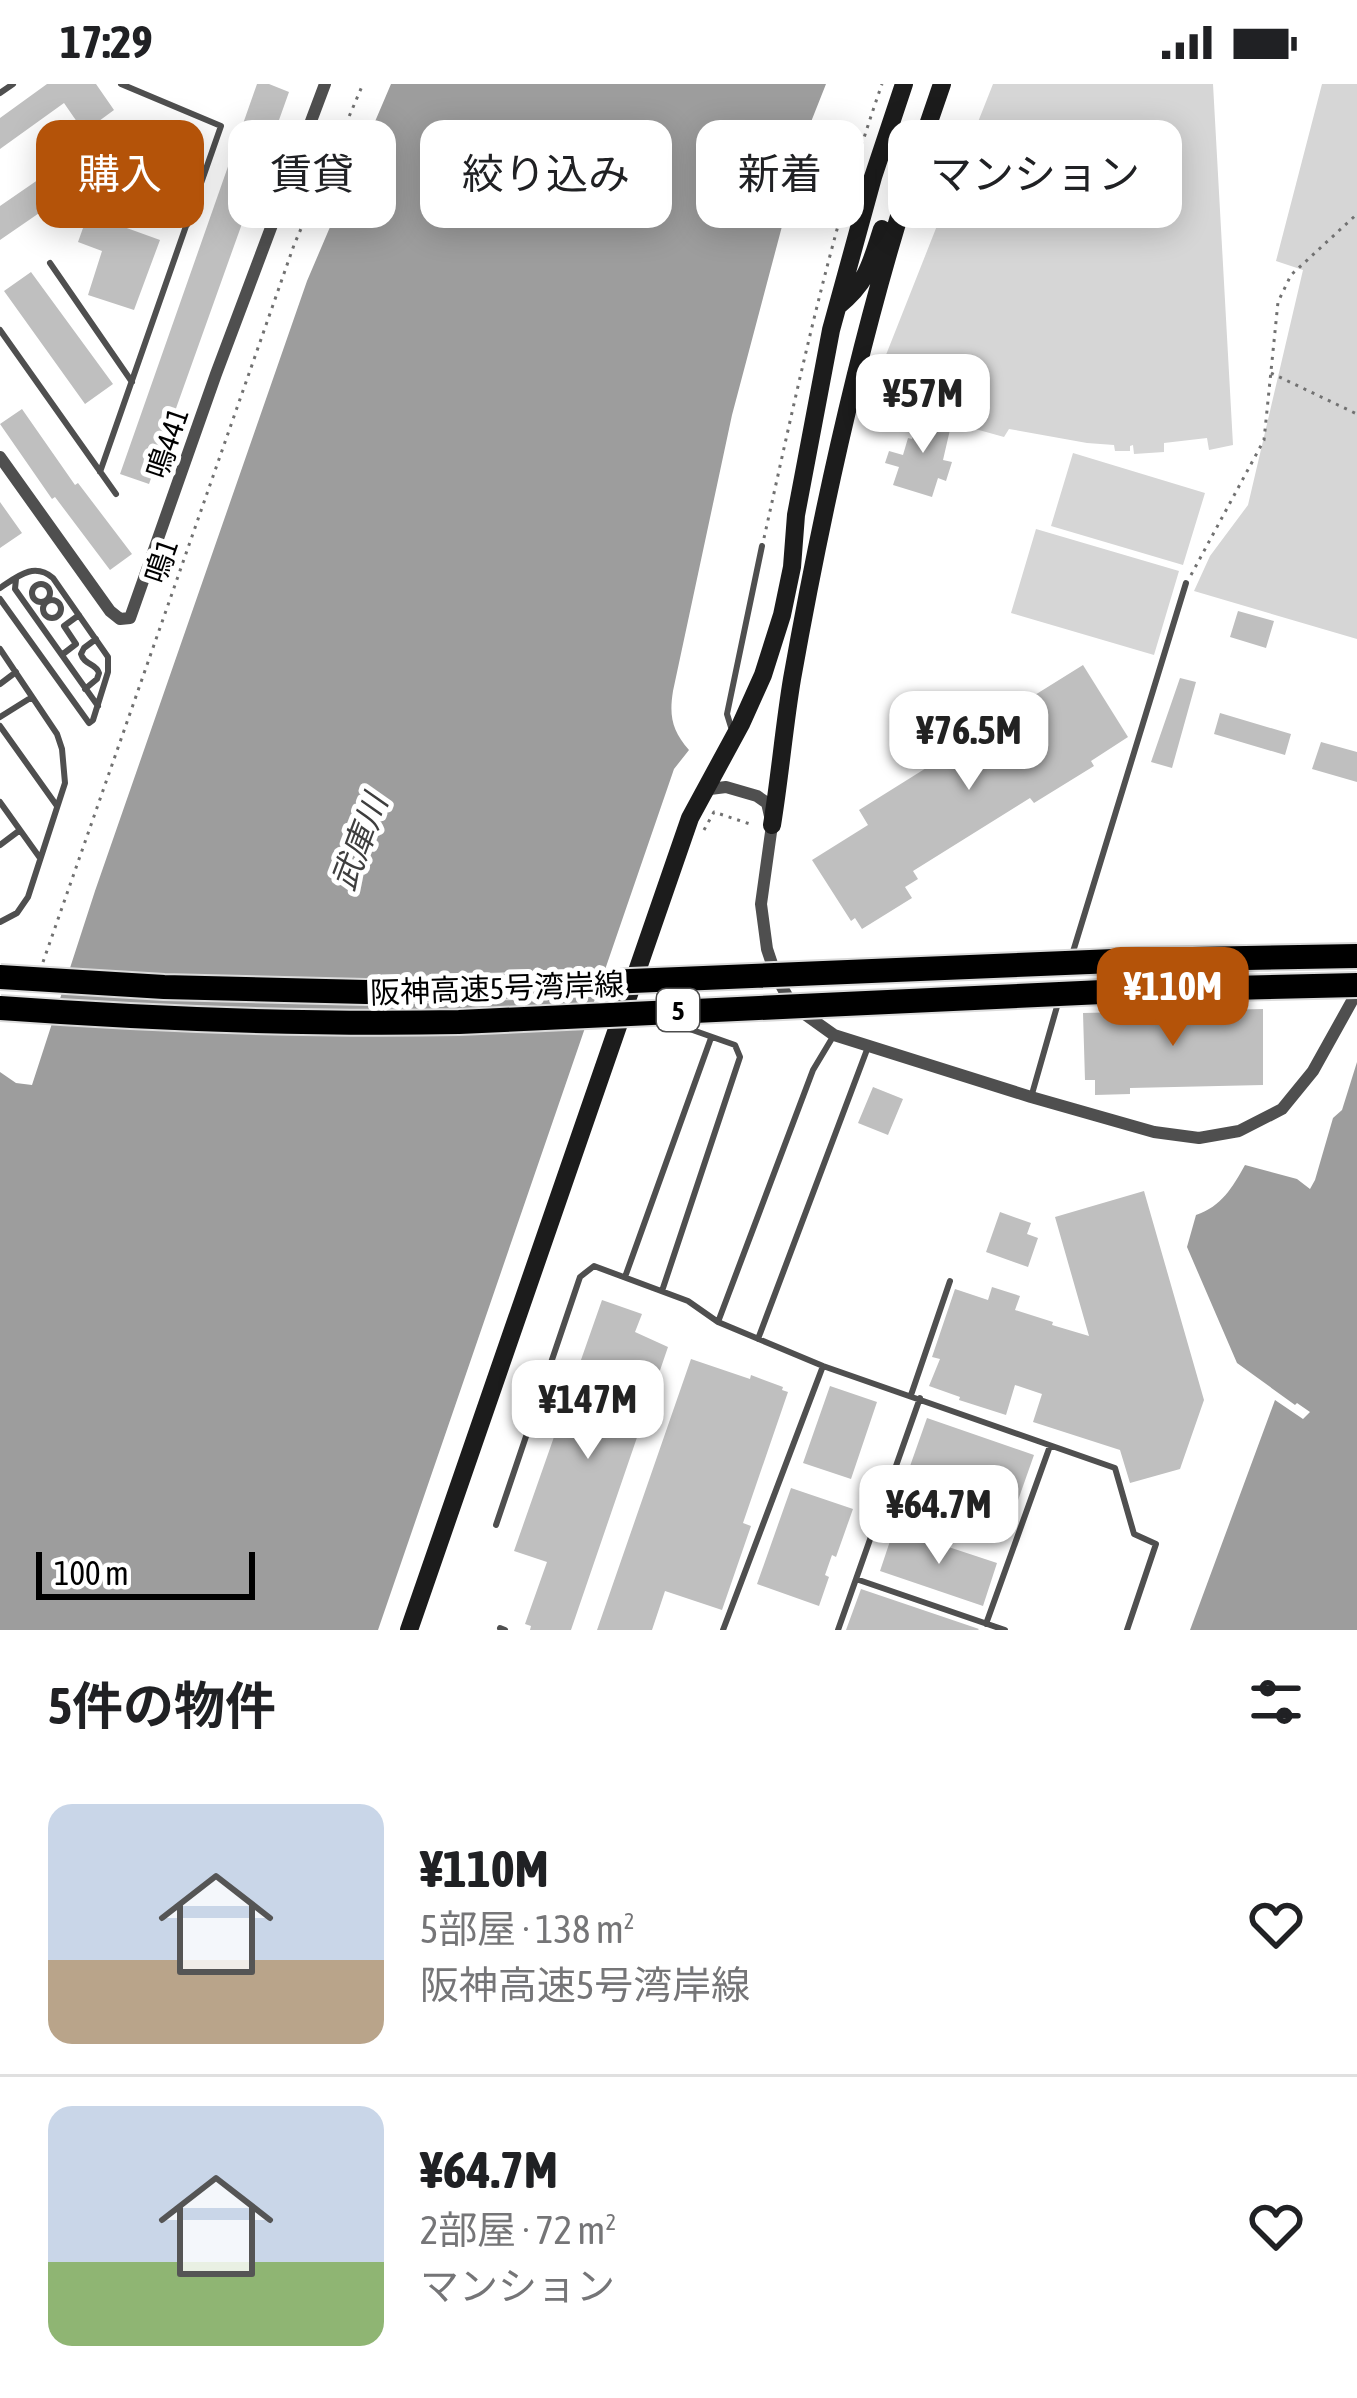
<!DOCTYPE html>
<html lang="ja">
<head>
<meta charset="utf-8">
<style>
	body { margin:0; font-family:"Asap Condensed","Noto Sans JP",sans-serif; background:#f6f6f6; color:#202124; height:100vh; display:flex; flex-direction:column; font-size:45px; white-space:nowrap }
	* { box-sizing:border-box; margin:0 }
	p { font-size:39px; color:#757577 }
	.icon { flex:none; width:66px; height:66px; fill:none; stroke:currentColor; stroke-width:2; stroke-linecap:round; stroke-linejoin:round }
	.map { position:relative; height:1546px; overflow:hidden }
	.sheet { display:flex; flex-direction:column; background:#fff; flex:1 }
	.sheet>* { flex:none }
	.guide { position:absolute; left:36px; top:36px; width:1287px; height:108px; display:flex; gap:24px }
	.scale { position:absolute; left:36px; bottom:30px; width:219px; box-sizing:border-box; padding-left:12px; border:6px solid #000; border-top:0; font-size:33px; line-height:42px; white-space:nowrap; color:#000; -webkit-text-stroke:9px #fff; paint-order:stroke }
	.price { position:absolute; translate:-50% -102px; padding:0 27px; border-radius:24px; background:#fff; color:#222; font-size:39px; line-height:78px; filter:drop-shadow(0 3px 6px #0008) }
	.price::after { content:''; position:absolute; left:50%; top:72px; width:36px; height:27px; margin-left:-18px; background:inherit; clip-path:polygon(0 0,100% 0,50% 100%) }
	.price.selected { background:#b45309; color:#fff }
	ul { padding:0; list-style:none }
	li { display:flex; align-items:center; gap:36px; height:300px; padding:0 48px }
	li+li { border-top:3px solid #e0e0e0 }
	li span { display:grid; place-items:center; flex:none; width:336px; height:240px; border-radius:24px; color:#555 }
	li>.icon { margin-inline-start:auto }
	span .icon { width:144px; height:144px; fill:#fffc; stroke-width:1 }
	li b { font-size:51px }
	h2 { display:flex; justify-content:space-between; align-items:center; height:144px; padding:0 48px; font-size:51px }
	.tag { padding:0 42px; border-radius:24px; background:#fff; box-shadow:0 6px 30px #0003; font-size:42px; line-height:108px }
	.tag.selected { background:#b45309; color:#fff }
	.status { display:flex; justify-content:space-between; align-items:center; height:84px; padding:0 60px; background:#fff; direction:ltr }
	.status svg { height:33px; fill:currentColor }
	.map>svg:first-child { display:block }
	.green { fill:#d6d6d6 }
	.water { fill:#9d9d9d }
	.building { fill:#bfbfbf }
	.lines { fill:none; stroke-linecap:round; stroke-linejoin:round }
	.path { stroke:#717171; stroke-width:3; stroke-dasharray:3 6; stroke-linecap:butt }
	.lane { stroke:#4f4f4f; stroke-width:6 }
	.street { stroke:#4f4f4f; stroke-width:12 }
	.secondary { stroke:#1c1c1c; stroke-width:18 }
	.highway-bridge-casing { stroke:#dbdbdb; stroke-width:28; stroke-linecap:butt }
	.highway-bridge { stroke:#000; stroke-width:24 }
	.labels { text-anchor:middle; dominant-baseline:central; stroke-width:10; stroke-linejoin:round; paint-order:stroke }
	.shield { fill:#fff; stroke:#4c4c4c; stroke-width:3 }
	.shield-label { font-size:27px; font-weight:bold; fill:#000 }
	.street-label { font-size:30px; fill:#000; stroke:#fff }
	.water-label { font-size:33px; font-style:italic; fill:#3e3e3e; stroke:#fff }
</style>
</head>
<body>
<div class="status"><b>17:29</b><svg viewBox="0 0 49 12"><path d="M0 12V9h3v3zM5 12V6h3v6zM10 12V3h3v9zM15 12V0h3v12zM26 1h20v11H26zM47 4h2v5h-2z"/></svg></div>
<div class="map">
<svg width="1357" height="1546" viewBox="0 0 1357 1546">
	<rect width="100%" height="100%" fill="#fff"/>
	<path class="green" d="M 993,0 L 1213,0 L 1233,361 L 1209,366 L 1207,354 L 1164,359 L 1164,368 L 1134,370 L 1133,361 L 1130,362 L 1130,367 L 1115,367 L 1114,361 L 1087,359 L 1009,345 L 1004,353 L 961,341 L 964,330 L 882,281 Z
		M 1322,0 L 1357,0 L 1357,555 L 1194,507 L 1210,472 L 1248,421 L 1303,186 L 1276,177 Z
		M 1073,369 L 1205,409 L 1183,481 L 1051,442 Z
		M 1036,445 L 1179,487 L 1154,571 L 1011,529 Z"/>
	<path class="water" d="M 391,0 L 826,0 L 807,48 L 732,331 L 673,607 C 669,632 672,647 689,666 L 674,685 L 378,1546 L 0,1546 L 0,988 L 16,999 L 32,1001 L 95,807 L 307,197 Z
		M 1357,978 L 1357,1546 L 1190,1546 L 1275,1316 L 1303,1335 L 1310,1328 L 1297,1319 L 1295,1321 L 1237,1279 L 1187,1163 L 1196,1131 C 1222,1122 1232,1104 1245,1081 L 1297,1095 L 1310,1105 L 1315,1096 L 1333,1034 L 1342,1026 Z"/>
	<path class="building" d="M 47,0 L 96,0 L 114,26 L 84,48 L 64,19 L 0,65 L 0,34 Z
		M 257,0 L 269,0 L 289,8 L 149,400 L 120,390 Z
		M 119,44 L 191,70 L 181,98 L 109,72 Z
		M 78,74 L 87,88 L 57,108 L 61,114 L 0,156 L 0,122 L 45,91 L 47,94 Z
		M 88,130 L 160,156 L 134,226 L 88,211 L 102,167 L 78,158 Z
		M 31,188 L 113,300 L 85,320 L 4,207 Z
		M 22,325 L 75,401 L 78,399 L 132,470 L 110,486 L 55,413 L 52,415 L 0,340 Z
		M 920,327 L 952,337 L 943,376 L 952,378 L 946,397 L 938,394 L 932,413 L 893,401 L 899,383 L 885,379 L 889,367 L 903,371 L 908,354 L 912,355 Z
		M 0,418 L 22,449 L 0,464 Z
		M 1238,527 L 1274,537 L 1266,564 L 1230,553 Z
		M 1083,581 L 1128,653 L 1091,677 L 1094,682 L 1034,719 L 1030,714 L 913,787 L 918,795 L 905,803 L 912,814 L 862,845 L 855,834 L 851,837 L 812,776 L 868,741 L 859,726 L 987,646 L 985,642 Z
		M 1180,594 L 1196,598 L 1172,684 L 1151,678 Z
		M 1220,629 L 1291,650 L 1285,671 L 1214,650 Z
		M 1321,658 L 1357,668 L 1357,698 L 1312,685 Z
		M 1263,925 L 1263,1001 L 1130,1004 L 1130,1010 L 1095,1011 L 1095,996 L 1085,996 L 1083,929 Z
		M 873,1003 L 903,1015 L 888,1051 L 858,1039 Z
		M 1144,1107 L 1204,1316 L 1180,1385 L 1130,1399 L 1120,1366 L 1033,1338 L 1042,1310 L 1015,1301 L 1006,1331 L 959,1316 L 960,1313 L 929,1302 L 940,1275 L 932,1273 L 955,1205 L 988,1216 L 992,1203 L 1020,1212 L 1015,1226 L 1053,1238 L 1052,1241 L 1089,1252 L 1055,1133 Z
		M 1000,1128 L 1031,1139 L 1027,1150 L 1038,1154 L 1028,1183 L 986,1168 Z
		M 602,1216 L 642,1230 L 635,1248 L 668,1263 L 571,1546 L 530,1546 L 531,1542 L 525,1540 L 547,1478 L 514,1467 Z
		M 691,1275 L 750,1295 L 751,1291 L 783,1303 L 782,1306 L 788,1308 L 743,1439 L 751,1442 L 722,1526 L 665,1507 L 652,1546 L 597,1546 Z
		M 830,1302 L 877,1318 L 851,1395 L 803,1379 Z
		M 927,1334 L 1034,1371 L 1004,1456 L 897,1419 Z
		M 791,1404 L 853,1425 L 836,1473 L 832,1471 L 825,1491 L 829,1493 L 819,1522 L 757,1500 Z
		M 894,1445 L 997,1479 L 983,1522 L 880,1487 Z
		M 861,1505 L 979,1545 L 978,1546 L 846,1546 Z"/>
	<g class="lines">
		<path class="path" d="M 1271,289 L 1357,330
			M 764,454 C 798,302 830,148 882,0
			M 1191,491 L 1264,356 L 1278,218 L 1291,191 L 1357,130
			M 704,746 L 714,728 L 753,741
			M 43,878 L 294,161 L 363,0"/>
		<path class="lane" d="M 0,9 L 13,0
			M 96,110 L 187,141
			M 50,179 L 132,298
			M 0,246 L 116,410
			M 100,388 L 221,42 L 121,0
			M 16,495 L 15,505 L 98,622
			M32 509a9 9 0 1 1 18 0a9 9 0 1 1-18 0Z
			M 0,504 C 18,492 34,478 53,494 L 108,573 L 108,588 L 93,636 L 89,639 L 0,515
			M43 525a9 9 0 1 1 18 0a9 9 0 1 1-18 0Z
			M 0,565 L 57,650 L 62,665 L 65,699 L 28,813 L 17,829 L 0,838
			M 63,570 L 76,560 L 64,542 L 79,531
			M 0,600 L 16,588
			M 85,605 L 97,595 L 99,589 C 96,579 84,581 81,570 L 84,564 L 96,555
			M 0,633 L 32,613
			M 0,642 L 57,722
			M 731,643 L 727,630 L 762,462
			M 0,718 L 40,774
			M 0,761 L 20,746
			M 1072,871 L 1186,499
			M 834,951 L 813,986 L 718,1238 L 823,1282 L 1115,1384 L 1134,1450 L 1156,1460 L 1127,1546
			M 1032,1010 L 1058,919
			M 625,1193 L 711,954
			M 662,1207 L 740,973 L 735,961 L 684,943
			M 758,1255 L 868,963
			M 911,1311 L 950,1197
			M 496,1441 L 580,1193 L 594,1182 L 688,1217 L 718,1238
			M 856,1495 L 1005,1546
			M 986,1540 L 1050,1362
			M 500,1544 L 505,1546
			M 723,1546 L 823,1282
			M 838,1546 L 920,1314"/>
		<path class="street" d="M 0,373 L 110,527 L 120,535 L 130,534 L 216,290 L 325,0
			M 706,709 L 710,705 L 726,703 L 757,712 L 767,719 L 772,741 L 761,820 L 767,865 L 776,892 L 792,921 L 834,951 L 1031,1013 L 1154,1048 L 1199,1054 L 1239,1047 L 1282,1025 L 1313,987 L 1357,908"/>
		<path class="secondary" d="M 838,222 C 868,197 870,182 882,145
			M 772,741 C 780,692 784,643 792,595 C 828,393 874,193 942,0
			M 409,1546 L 690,734 L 741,640 L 763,591 L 782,531 L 792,483 L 796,431 L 831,246 L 873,93 L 904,0"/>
		<defs>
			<path id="highway-bridge" d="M 0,893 L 164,903 L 366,908 L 1139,876 L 1357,872
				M 0,924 C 153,935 306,941 459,938 L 1146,906 L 1357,901"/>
		</defs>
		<use href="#highway-bridge" class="highway-bridge-casing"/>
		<use href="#highway-bridge" class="highway-bridge"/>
	</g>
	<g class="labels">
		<rect class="shield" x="657" y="905" width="42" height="42" rx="9"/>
		<g class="shield-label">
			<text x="678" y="926">5</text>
		</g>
		<g class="street-label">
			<text transform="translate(167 359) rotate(-71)">鳴441</text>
			<text transform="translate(161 477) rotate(-71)">鳴1</text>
			<text transform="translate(497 904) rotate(-2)">阪神高速5号湾岸線</text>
		</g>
		<g class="water-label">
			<text transform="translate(359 758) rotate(-69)">武庫川</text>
		</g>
	</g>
</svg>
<div class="scale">100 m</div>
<b class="price" style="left:923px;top:372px">¥57M</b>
<b class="price" style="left:969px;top:709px">¥76.5M</b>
<b class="price selected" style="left:1173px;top:965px">¥110M</b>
<b class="price" style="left:588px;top:1378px">¥147M</b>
<b class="price" style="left:939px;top:1483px">¥64.7M</b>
<div class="guide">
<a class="tag selected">購入</a>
<a class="tag">賃貸</a>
<a class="tag">絞り込み</a>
<a class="tag">新着</a>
<a class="tag">マンション</a>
</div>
</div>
<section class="sheet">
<h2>5件の物件<svg class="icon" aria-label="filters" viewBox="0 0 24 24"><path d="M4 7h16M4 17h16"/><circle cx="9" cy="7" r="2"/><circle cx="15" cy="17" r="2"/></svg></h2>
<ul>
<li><span style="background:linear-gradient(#c9d6e8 65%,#b9a48a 0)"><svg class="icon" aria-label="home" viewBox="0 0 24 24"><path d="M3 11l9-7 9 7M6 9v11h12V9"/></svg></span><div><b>¥110M</b><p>5部屋 · 138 m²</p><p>阪神高速5号湾岸線</p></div><svg class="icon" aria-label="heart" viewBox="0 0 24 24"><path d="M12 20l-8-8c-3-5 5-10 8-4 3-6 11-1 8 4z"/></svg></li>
<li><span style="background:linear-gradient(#c9d6e8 65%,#8fb573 0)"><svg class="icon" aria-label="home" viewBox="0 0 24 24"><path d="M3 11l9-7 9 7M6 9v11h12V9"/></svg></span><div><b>¥64.7M</b><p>2部屋 · 72 m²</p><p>マンション</p></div><svg class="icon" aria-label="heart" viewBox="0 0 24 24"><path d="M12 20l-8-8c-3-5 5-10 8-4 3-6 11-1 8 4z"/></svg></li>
</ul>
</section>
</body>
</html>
